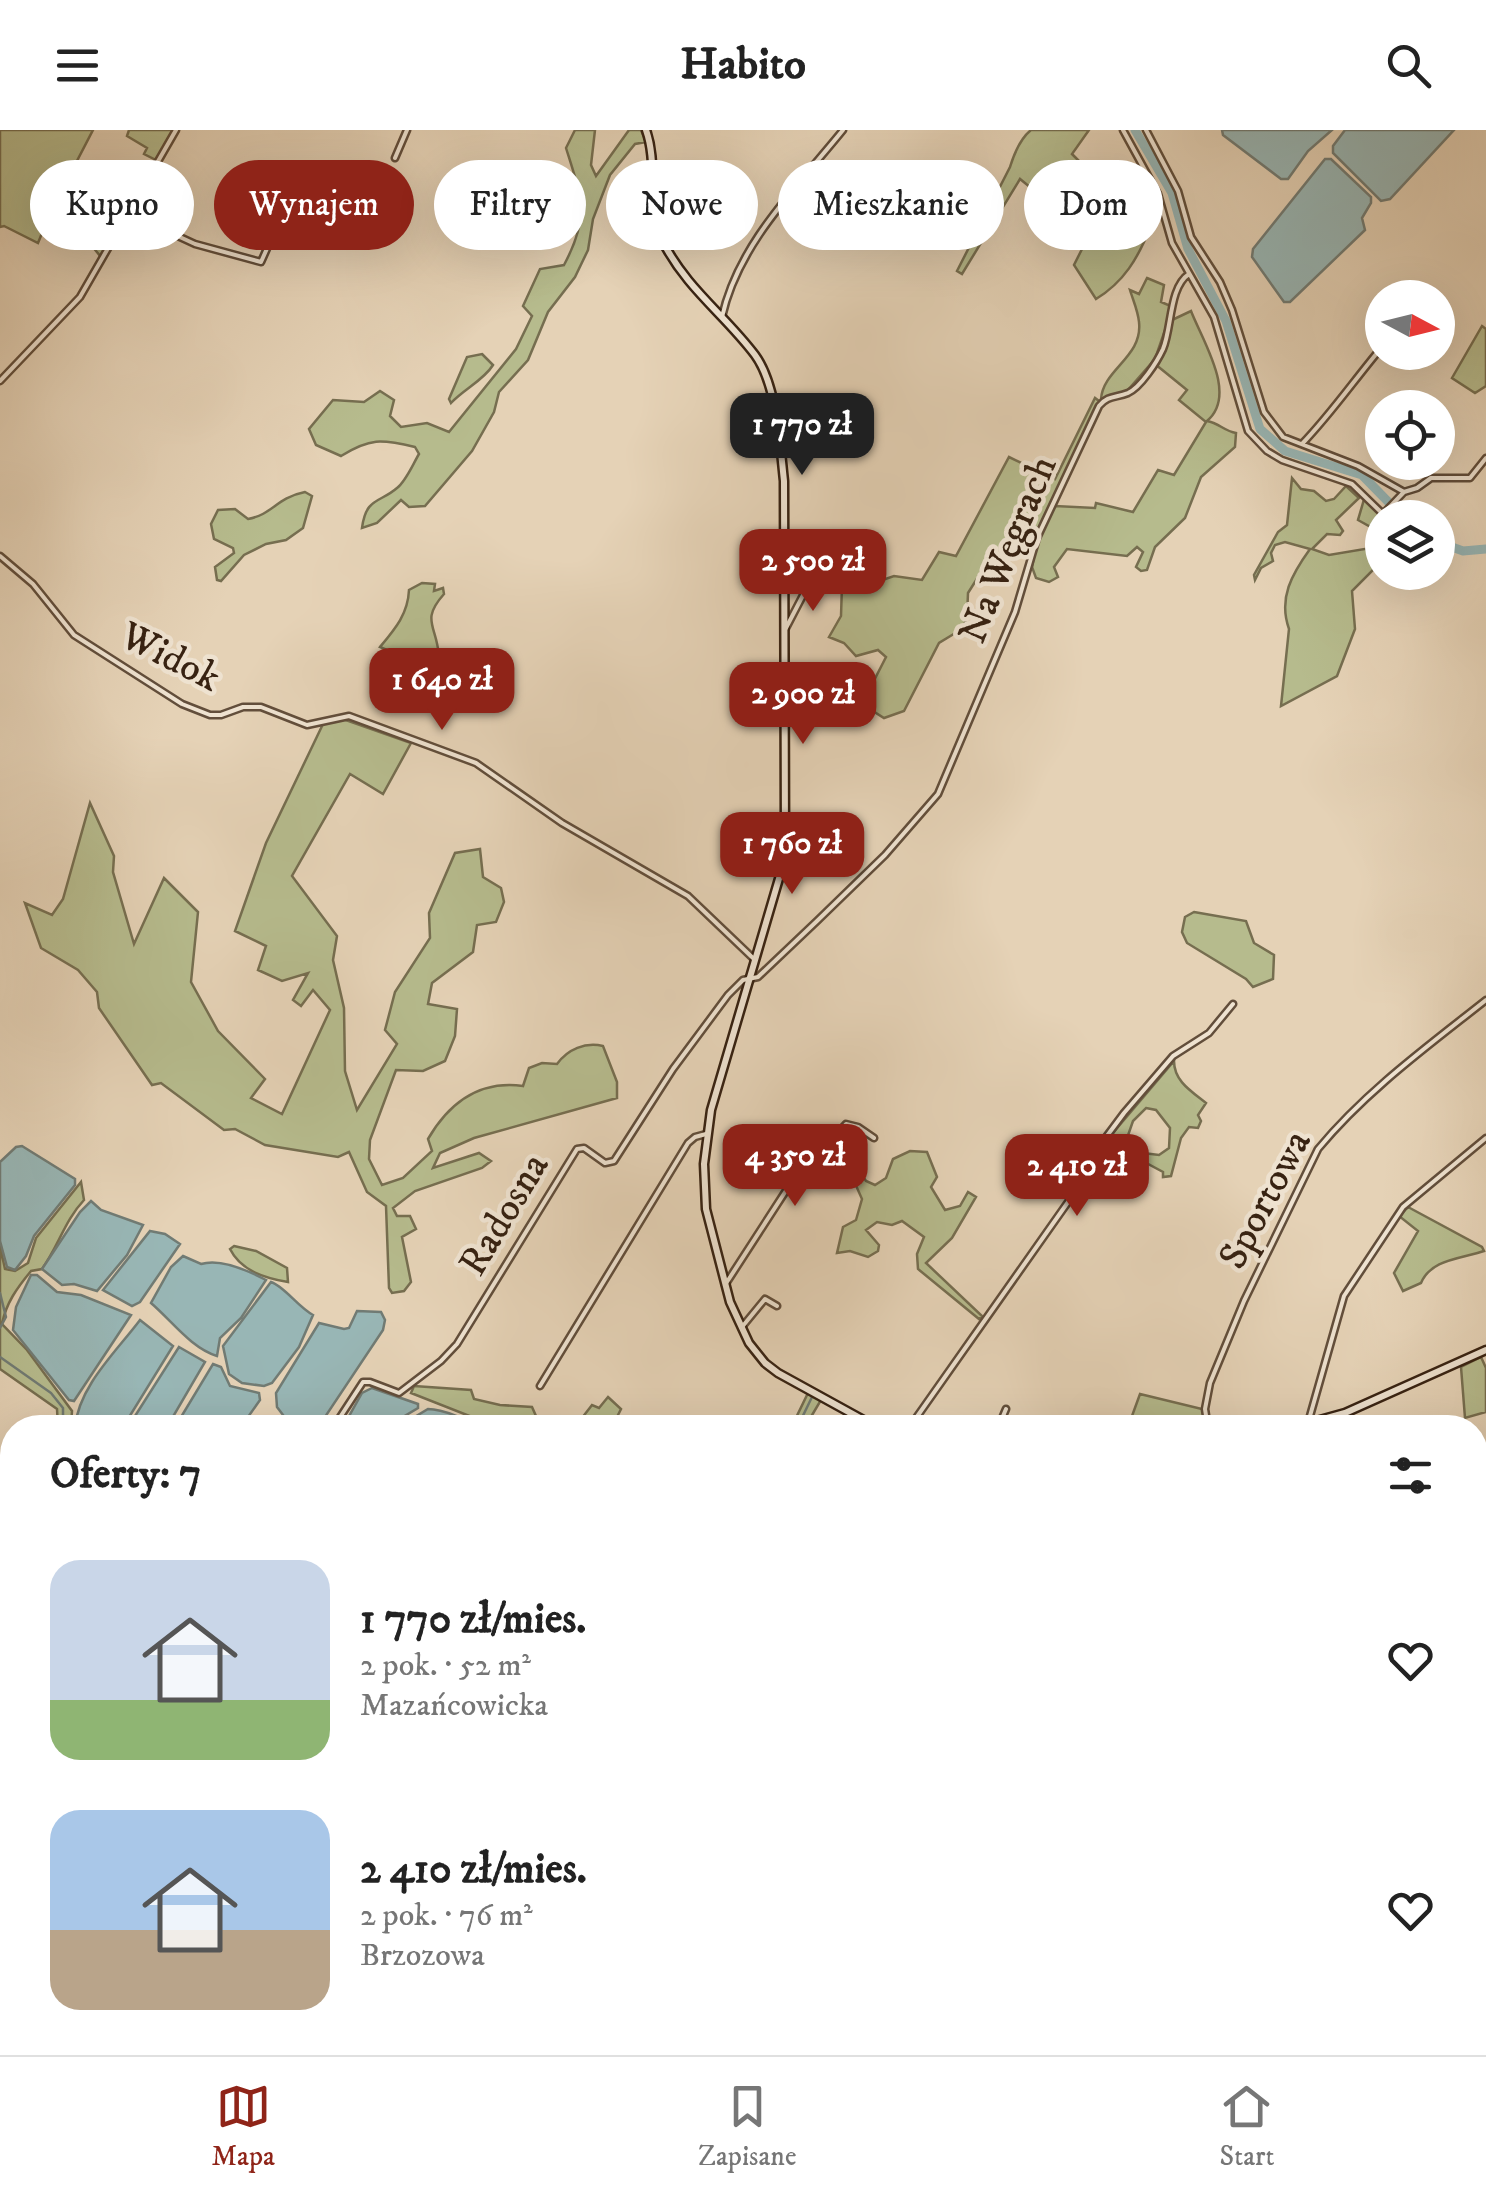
<!DOCTYPE html>
<html lang="pl">
<head>
<meta charset="utf-8">
<style>
	body { margin:0; font-family:"IM FELL DW Pica",serif; background:#f2f2f2; color:#222; height:100vh; display:flex; flex-direction:column; font-size:38px; white-space:nowrap }
	* { box-sizing:border-box; margin:0 }
	p { font-size:32px; color:#767676 }
	.icon { flex:none; width:55px; height:55px; fill:none; stroke:currentColor; stroke-width:2; stroke-linecap:round; stroke-linejoin:round }
	.map { position:relative; flex:1; overflow:hidden }
	.sheet { position:absolute; left:0px; top:1285px; width:1488px; height:640px; display:flex; flex-direction:column; background:#fff; border-radius:40px 40px 0 0; box-shadow:0 10px 40px #0002 }
	.sheet>* { flex:none }
	.guide { position:absolute; left:30px; top:30px; width:1428px; height:90px; display:flex; gap:20px }
	.needle { width:65px; rotate:97deg }
	.buttons { position:absolute; left:1365px; top:150px; display:grid; gap:20px }
	.buttons a { display:grid; place-items:center; width:90px; height:90px; border-radius:50%; background:#fff; box-shadow:0 10px 40px #0002; font-size:50px }
	.price { position:absolute; translate:-50% -85px; padding:0 22px; border-radius:20px; background:#8f2418; color:#fff; font-size:32px; line-height:65px; filter:drop-shadow(0 2px 5px #0008) }
	.price::after { content:''; position:absolute; left:50%; top:60px; width:30px; height:22px; margin-left:-15px; background:inherit; clip-path:polygon(0 0,100% 0,50% 100%) }
	.price.current { background:#222; color:#fff }
	ul { padding:0; list-style:none }
	li { display:flex; align-items:center; gap:30px; height:250px; padding:0 50px }
	li span { display:grid; place-items:center; flex:none; width:280px; height:200px; border-radius:30px; color:#555 }
	li>.icon { margin-inline-start:auto }
	span .icon { width:120px; height:120px; fill:#fffc; stroke-width:1 }
	li b { font-size:42px }
	h2 { display:flex; justify-content:space-between; align-items:center; height:120px; padding:0 50px; font-size:42px }
	.chip { padding:0 35px; border-radius:45px; background:#fff; box-shadow:0 10px 40px #0002; font-size:35px; line-height:90px }
	.chip.current { background:#8f2418; color:#fff }
	header { display:flex; justify-content:space-between; align-items:center; height:130px; padding:0 50px; background:#fff; font-size:45px; font-weight:700 }
	.tabs { display:flex; justify-content:space-around; align-items:center; height:140px; border-top:2px solid #e0e0e0; background:#fff; font-size:28px; color:#767676 }
	.tabs a { display:grid; justify-items:center; gap:5px }
	.tabs .current { color:#8f2418 }
	.map>svg:first-child { display:block }
	.green { fill:#b6bb8d; stroke:#766e50; stroke-width:2.5; fill-rule:evenodd }
	.water { fill:#98b6b5; stroke:#717b74; stroke-width:2.5 }
	.lines { fill:none; stroke-linecap:round; stroke-linejoin:round }
	.stream { stroke:#717b74; stroke-width:2.5 }
	.river { stroke:#98b6b5; stroke-width:9 }
	.street-casing { stroke:#624e3b; stroke-width:9 }
	.secondary-casing { stroke:#372212; stroke-width:11 }
	.street { stroke:#eee2d0; stroke-width:4 }
	.secondary { stroke:#eee2d0; stroke-width:6 }
	.labels { text-anchor:middle; dominant-baseline:central; stroke-width:9; stroke-linejoin:round; paint-order:stroke }
	.street-label { font-size:40px; fill:#372212; stroke:#eee2d0 }
</style>
</head>
<body>
<header><svg class="icon" aria-label="menu" viewBox="0 0 24 24"><path d="M4 6h16M4 12h16M4 18h16"/></svg>Habito<svg class="icon" aria-label="search" viewBox="0 0 24 24"><circle cx="10" cy="10" r="6"/><path d="M15 15l6 6"/></svg></header>
<div class="map">
<svg width="1486" height="1925" viewBox="0 0 1486 1925">
	<rect width="100%" height="100%" fill="#e5d2b6"/>
	<filter id="stains"><feTurbulence type="fractalNoise" baseFrequency=".002" numOctaves="4"/><feColorMatrix values="0 0 0 0 .2 0 0 0 0 .09 0 0 0 0 .02 0 0 0 .5 -.17"/></filter>
	<radialGradient id="worn" r=".72"><stop offset=".6" stop-color="#630" stop-opacity="0"/><stop offset="1" stop-color="#630" stop-opacity=".3"/></radialGradient>
	<path class="green" d="M 0,0 L 93,0 L 51,81 L 38,113 L 4,96 L 0,97 Z
		M 129,0 L 173,0 L 158,31 L 144,24 L 147,18 L 127,6 Z
		M 575,0 L 595,0 L 591,35 L 596,46 L 629,0 L 641,0 L 646,12 L 635,14 L 610,45 L 593,89 L 588,120 L 575,147 L 548,182 L 528,230 L 499,262 L 494,282 L 472,321 L 425,376 L 409,377 L 401,370 L 377,393 L 362,398 C 366,367 380,373 397,358 C 406,351 413,334 419,324 L 415,317 C 381,309 370,308 341,326 L 316,315 L 309,299 L 333,270 L 364,272 L 380,261 L 394,270 L 390,286 L 401,297 L 427,293 L 449,302 L 516,219 L 532,186 L 523,176 L 540,139 L 564,135 C 590,86 582,69 566,18 Z
		M 1031,0 L 1089,0 L 1072,24 L 1092,44 L 1069,70 L 1043,49 L 1031,58 L 1020,49 L 962,144 L 957,141 L 1010,37 C 1014,24 1021,8 1031,0 Z
		M 1150,52 L 1137,67 L 1150,98 C 1138,128 1124,152 1096,169 L 1074,135 L 1087,109 L 1078,96 C 1101,82 1124,60 1150,52 Z
		M 99,62 L 129,79 L 101,127 L 92,116 L 95,109 L 79,99 Z
		M 1147,148 L 1164,155 L 1161,172 L 1173,177 L 1155,229 L 1127,261 L 1101,269 C 1103,239 1143,227 1139,192 C 1138,181 1133,170 1130,160 L 1139,164 Z
		M 1191,181 C 1203,212 1238,265 1207,291 C 1219,293 1224,301 1236,303 L 1235,317 L 1201,347 L 1185,388 L 1155,417 L 1147,440 L 1141,441 L 1136,437 L 1143,422 L 1137,417 L 1127,426 L 1067,419 L 1054,437 L 1058,447 L 1049,452 L 1036,448 L 1032,437 L 1036,416 L 985,436 L 968,463 L 967,488 L 962,499 L 939,513 L 904,581 L 884,588 L 862,574 L 886,527 L 878,520 L 856,526 L 844,513 L 829,507 L 841,486 L 842,455 L 865,456 L 894,446 L 922,450 L 939,422 L 956,426 L 1009,327 L 1055,349 L 1095,268 L 1099,271 L 1048,385 L 1055,376 L 1095,378 L 1096,373 L 1133,382 L 1158,340 L 1174,345 L 1206,292 L 1179,270 L 1187,260 L 1155,234 L 1163,224 L 1172,190 Z
		M 1482,196 L 1486,199 L 1486,256 L 1475,263 L 1452,248 Z
		M 482,224 L 493,235 C 484,250 464,259 451,273 L 449,269 L 467,227 Z
		M 1292,348 L 1301,359 L 1314,361 L 1326,371 L 1334,369 L 1346,356 L 1359,368 L 1336,390 L 1343,401 L 1340,405 L 1327,404 L 1312,419 L 1329,425 L 1371,418 L 1374,399 L 1358,390 L 1365,366 L 1384,387 L 1378,417 L 1382,431 L 1352,461 L 1355,499 L 1337,546 L 1281,576 L 1289,499 C 1278,468 1292,444 1310,419 L 1285,412 L 1275,415 L 1271,423 L 1273,431 L 1261,438 L 1255,450 L 1254,445 L 1278,402 L 1287,395 Z
		M 305,362 L 312,366 L 303,398 L 286,410 L 266,414 L 244,425 L 221,451 L 217,450 L 215,437 L 234,423 L 233,418 L 214,409 L 211,394 L 218,380 L 235,379 L 248,389 C 274,384 275,368 305,362 Z
		M 422,453 L 435,454 L 434,461 L 443,458 L 444,464 C 420,491 437,495 439,527 L 432,536 L 423,536 L 415,547 L 401,544 L 401,531 L 394,523 L 380,517 C 395,499 408,484 409,460 Z
		M 343,589 L 411,613 L 383,664 L 350,644 L 292,746 L 337,806 L 333,830 L 344,878 L 345,941 L 357,980 L 397,914 L 385,900 L 395,862 L 430,808 L 429,783 L 455,723 L 480,719 L 483,747 L 501,758 L 504,772 L 496,792 L 477,795 L 473,822 L 432,853 L 428,874 L 457,879 L 455,906 L 445,931 L 423,941 L 396,940 L 370,1010 L 369,1029 L 382,1055 L 403,1048 L 432,1021 L 428,1009 C 449,973 479,950 523,956 L 529,938 L 542,933 L 557,934 C 568,919 585,912 603,916 L 617,952 L 617,968 L 474,1008 L 440,1023 L 433,1038 L 479,1023 L 491,1031 L 482,1038 L 415,1061 L 393,1078 L 397,1086 L 410,1086 L 416,1099 L 402,1107 L 411,1152 L 404,1161 L 392,1163 L 389,1158 L 386,1076 L 367,1062 L 349,1022 L 338,1027 L 265,1015 L 235,999 L 224,1000 L 161,953 L 152,955 L 99,878 L 97,862 L 78,840 L 41,818 L 25,773 L 52,785 L 63,769 L 90,673 L 114,726 L 113,742 L 134,814 L 164,748 L 198,782 L 191,852 L 218,901 L 265,949 L 251,968 L 282,984 L 330,880 L 313,860 L 301,876 L 293,870 L 308,843 L 282,851 L 258,840 L 266,816 L 235,801 L 266,713 L 323,594 Z
		M 1194,782 L 1246,791 L 1254,813 L 1274,825 L 1273,849 L 1253,857 L 1246,849 L 1187,813 L 1182,802 L 1185,787 Z
		M 1174,931 C 1174,951 1191,961 1206,973 L 1198,985 L 1201,991 L 1198,998 L 1189,997 L 1181,1008 L 1171,1046 L 1163,1047 L 1163,1042 L 1133,1026 L 1101,1017 ZM 1146,978 L 1156,980 L 1170,998 L 1169,1018 L 1159,1025 L 1143,1023 L 1126,1011 L 1133,991 Z
		M 843,1016 L 866,1051 L 875,1055 L 886,1048 L 893,1029 L 910,1021 L 927,1022 L 937,1047 L 931,1057 L 945,1080 L 960,1076 L 968,1062 L 976,1067 L 952,1108 L 926,1133 L 982,1186 L 979,1189 L 918,1139 L 917,1124 L 924,1107 L 902,1091 L 892,1095 L 877,1092 L 866,1100 L 879,1115 L 878,1121 L 868,1127 L 850,1121 L 837,1123 L 843,1097 L 856,1090 L 862,1069 L 839,1017 Z
		M 81,1052 L 84,1070 C 65,1090 58,1117 42,1139 L 31,1141 C 17,1158 6,1173 2,1194 L 27,1220 L 72,1281 L 71,1297 L 58,1297 L 57,1279 L 0,1239 L 0,1116 L 5,1139 L 15,1141 L 28,1133 L 36,1108 Z
		M 1408,1077 L 1482,1117 L 1484,1121 C 1461,1129 1431,1129 1421,1153 L 1403,1161 L 1394,1143 L 1418,1101 L 1399,1086 Z
		M 234,1116 L 256,1121 L 287,1138 L 288,1152 C 265,1148 241,1141 230,1119 Z
		M 1481,1227 L 1486,1238 L 1486,1282 L 1465,1288 L 1461,1237 Z
		M 414,1256 L 471,1260 L 474,1269 L 500,1275 L 532,1277 L 536,1286 L 561,1297 L 523,1297 L 515,1289 L 477,1289 L 411,1263 Z
		M 808,1263 L 821,1270 L 805,1297 L 791,1298 Z
		M 1140,1264 L 1202,1279 L 1206,1297 L 1128,1297 Z
		M 608,1267 L 621,1279 L 612,1297 L 575,1297 L 592,1275 L 599,1278 Z
		M 1475,1439 L 1482,1447 L 1478,1464 L 1486,1493 L 1486,1723 L 1475,1739 L 1475,1611 L 1480,1597 L 1475,1574 Z
		M 0,1525 L 12,1547 L 12,1633 L 9,1635 L 12,1643 L 12,1710 L 1,1710 L 0,1713 Z
		M 181,1912 L 214,1913 L 249,1925 L 175,1925 L 176,1917 Z
		M 537,1912 L 584,1912 L 584,1913 L 573,1925 L 513,1925 L 521,1920 L 517,1913 Z
		M 692,1913 L 692,1912 L 724,1913 L 716,1925 L 682,1925 Z
		M 910,1913 L 942,1913 L 949,1920 L 944,1925 L 896,1925 Z
		M 1374,1913 L 1347,1925 L 1332,1925 L 1326,1914 Z"/>
	<path class="water" d="M 1222,0 L 1332,0 L 1308,21 L 1288,49 L 1281,49 L 1223,5 Z
		M 1345,0 L 1454,0 L 1390,69 L 1381,71 L 1333,23 L 1333,16 Z
		M 1325,29 L 1331,29 L 1371,67 L 1371,73 L 1362,88 L 1365,100 L 1290,172 L 1284,172 L 1252,127 L 1253,119 Z
		M 22,1016 L 75,1049 L 75,1055 L 34,1106 L 26,1126 L 15,1140 L 7,1137 L 0,1111 L 0,1032 L 16,1017 Z
		M 91,1071 L 101,1080 L 143,1095 L 127,1125 L 97,1161 L 74,1154 L 62,1155 L 42,1139 L 80,1082 Z
		M 150,1101 L 165,1104 L 180,1114 L 140,1172 L 132,1176 L 103,1160 Z
		M 183,1126 L 201,1134 C 220,1128 249,1141 266,1150 L 241,1188 L 220,1208 L 217,1226 C 191,1218 172,1191 151,1173 L 171,1137 Z
		M 31,1145 L 37,1145 L 57,1162 L 81,1165 L 131,1185 L 74,1271 L 69,1270 L 13,1200 L 16,1177 Z
		M 271,1152 C 284,1156 298,1177 313,1185 L 299,1217 L 272,1253 L 264,1256 L 242,1253 L 229,1244 L 223,1216 Z
		M 357,1181 L 381,1182 L 385,1190 L 383,1200 L 321,1293 L 314,1295 L 286,1289 L 277,1277 L 276,1263 L 319,1193 L 344,1199 L 349,1198 Z
		M 140,1190 L 173,1216 L 123,1297 L 75,1297 C 79,1256 116,1222 140,1190 Z
		M 179,1217 L 205,1232 L 167,1297 L 128,1297 Z
		M 213,1234 L 221,1237 L 230,1256 L 259,1263 L 260,1270 L 241,1297 L 175,1297 Z
		M 372,1258 L 418,1274 L 418,1278 L 386,1297 L 343,1297 L 362,1263 Z
		M 428,1279 C 446,1279 459,1289 476,1292 C 490,1294 503,1290 516,1297 L 398,1297 Z"/>
	<g class="lines">
		<path class="stream" d="M 0,1163 L 6,1187 L 0,1198
			M 0,1227 L 51,1263 L 63,1278 L 63,1298
			M 797,1298 L 812,1267
			M 0,1491 L 12,1485
			M 688,1925 L 705,1912"/>
		<path class="river" d="M 1135,0 L 1172,63 L 1188,119 L 1226,191 L 1260,299 L 1285,321 L 1362,345 L 1404,388
			M 1438,412 L 1463,421 L 1486,419
			M 1475,1340 L 1486,1333
			M 0,1352 L 12,1348"/>
		<defs>
			<path id="street" d="M 1123,0 L 1158,64 L 1172,113 L 1214,187 L 1248,301 L 1267,321 L 1282,330 L 1352,354 L 1387,388
				M 1146,0 L 1178,61 L 1191,107 L 1220,152 L 1232,180 L 1264,282 L 1283,307 L 1358,336 L 1404,362 L 1417,358 L 1431,348 L 1470,348 L 1486,328
				M 395,28 L 407,0
				M 130,84 L 195,114 L 261,132 L 281,87 L 291,80
				M 1423,168 L 1428,160
				M 722,187 C 738,114 797,57 843,0
				M 0,251 L 80,167 L 176,0
				M 1302,314 C 1331,284 1355,249 1382,217
				M 1383,384 L 1404,362
				M 0,426 L 33,454 L 74,505 L 182,574 L 210,585 L 221,585 L 243,577 L 261,577 L 307,595 L 349,586 L 476,633 L 562,693 L 688,766 L 755,830
				M 786,498 L 813,446
				M 725,1155 L 789,1056 L 846,994 L 858,997 L 874,1008
				M 742,1197 L 765,1169 L 777,1176
				M 540,1256 L 688,1013 L 695,1007 L 706,1004
				M 1345,1283 L 1347,1298
				M 1308,1293 L 1344,1166 L 1403,1077 L 1486,1008
				M 333,1298 L 363,1252 L 370,1252 L 399,1263 L 441,1231 L 457,1214 L 577,1019 L 584,1018 L 605,1033 L 614,1031 L 673,939 L 728,865 L 743,850 L 758,847 L 817,791 L 885,725 L 938,664 L 1015,482 L 1037,408 L 1099,276 C 1108,265 1116,268 1128,263 C 1141,257 1157,232 1163,219 C 1172,198 1169,157 1189,144
				M 909,1298 L 1073,1065 L 1089,1030 L 1124,983 L 1173,926 L 1209,903 L 1233,874
				M 998,1298 L 1006,1279
				M 1208,1298 L 1205,1279 L 1210,1253 L 1244,1171 L 1318,1019 C 1366,961 1428,916 1486,870
				M 0,1337 L 12,1332
				M 0,1368 L 12,1369
				M 1475,1371 L 1486,1387
				M 0,1739 L 12,1736
				M 1475,1904 L 1486,1897
				M 97,1912 L 97,1925
				M 784,1912 L 786,1925
				M 1386,1912 L 1391,1925
				M 787,1922 L 817,1920 L 837,1912
				M 281,1925 L 287,1912
				M 679,1925 L 688,1912
				M 1445,1925 L 1462,1912"/>
			<path id="secondary" d="M 646,0 C 659,37 645,75 663,112 C 687,159 725,185 755,225 C 777,255 780,315 784,351 L 785,715 L 783,735 L 711,980 L 704,1034 L 706,1079 L 730,1172 L 749,1213 L 765,1233 L 778,1243 L 878,1298
				M 1291,1298 L 1345,1283 L 1486,1220
				M 948,1912 L 961,1925
				M 307,1925 L 326,1912"/>
		</defs>
		<use href="#street" class="street-casing"/>
		<use href="#secondary" class="secondary-casing"/>
		<use href="#street" class="street"/>
		<use href="#secondary" class="secondary"/>
	</g>
	<g class="labels">
		<g class="street-label">
			<text transform="translate(1009 420) rotate(-68)">Na Węgrach</text>
			<text transform="translate(170 528) rotate(27)">Widok</text>
			<text transform="translate(1266 1070) rotate(-62)">Sportowa</text>
			<text transform="translate(505 1085) rotate(-59)">Radosna</text>
		</g>
	</g>
	<rect width="100%" height="100%" filter="url(#stains)"/>
	<rect width="100%" height="100%" fill="url(#worn)"/>
</svg>
<div class="buttons">
<a><svg class="needle" viewBox="-14 -14 28 28"><path d="M0-13l5 13h-10z" fill="#e53935"/><path d="M0 13l5-13h-10z" fill="#767676"/></svg></a>
<a><svg class="icon" aria-label="locate" viewBox="0 0 24 24"><circle cx="12" cy="12" r="6"/><path d="M12 2v4M12 18v4M2 12h4M18 12h4"/></svg></a>
<a><svg class="icon" aria-label="layers" viewBox="0 0 24 24"><path d="M12 4l9 5-9 5-9-5zM3 14l9 5 9-5"/></svg></a>
</div>
<b class="price current" style="left:802px;top:348px">1 770 zł</b>
<b class="price" style="left:813px;top:484px">2 500 zł</b>
<b class="price" style="left:442px;top:603px">1 640 zł</b>
<b class="price" style="left:803px;top:617px">2 900 zł</b>
<b class="price" style="left:792px;top:767px">1 760 zł</b>
<b class="price" style="left:795px;top:1079px">4 350 zł</b>
<b class="price" style="left:1077px;top:1089px">2 410 zł</b>
<div class="guide">
<a class="chip">Kupno</a>
<a class="chip current">Wynajem</a>
<a class="chip">Filtry</a>
<a class="chip">Nowe</a>
<a class="chip">Mieszkanie</a>
<a class="chip">Dom</a>
</div>
<section class="sheet">
<h2>Oferty: 7<svg class="icon" aria-label="filters" viewBox="0 0 24 24"><path d="M4 7h16M4 17h16"/><circle cx="9" cy="7" r="2"/><circle cx="15" cy="17" r="2"/></svg></h2>
<ul>
<li><span style="background:linear-gradient(#c9d6e8 70%,#8fb573 0)"><svg class="icon" aria-label="home" viewBox="0 0 24 24"><path d="M3 11l9-7 9 7M6 9v11h12V9"/></svg></span><div><b>1 770 zł/mies.</b><p>2 pok. · 52 m²</p><p>Mazańcowicka</p></div><svg class="icon" aria-label="heart" viewBox="0 0 24 24"><path d="M12 20l-8-8c-3-5 5-10 8-4 3-6 11-1 8 4z"/></svg></li>
<li><span style="background:linear-gradient(#a9c7e8 60%,#b9a48a 0)"><svg class="icon" aria-label="home" viewBox="0 0 24 24"><path d="M3 11l9-7 9 7M6 9v11h12V9"/></svg></span><div><b>2 410 zł/mies.</b><p>2 pok. · 76 m²</p><p>Brzozowa</p></div><svg class="icon" aria-label="heart" viewBox="0 0 24 24"><path d="M12 20l-8-8c-3-5 5-10 8-4 3-6 11-1 8 4z"/></svg></li>
</ul>
</section>
</div>
<nav class="tabs">
<a class="current"><svg class="icon" aria-label="map" viewBox="0 0 24 24"><path d="M3 6l6-2 6 2 6-2v14l-6 2-6-2-6 2zM9 4v14M15 6v14"/></svg>Mapa</a>
<a><svg class="icon" aria-label="saved" viewBox="0 0 24 24"><path d="M7 4h10v16l-5-4-5 4z"/></svg>Zapisane</a>
<a><svg class="icon" aria-label="home" viewBox="0 0 24 24"><path d="M3 11l9-7 9 7M6 9v11h12V9"/></svg>Start</a>
</nav>
</body>
</html>
